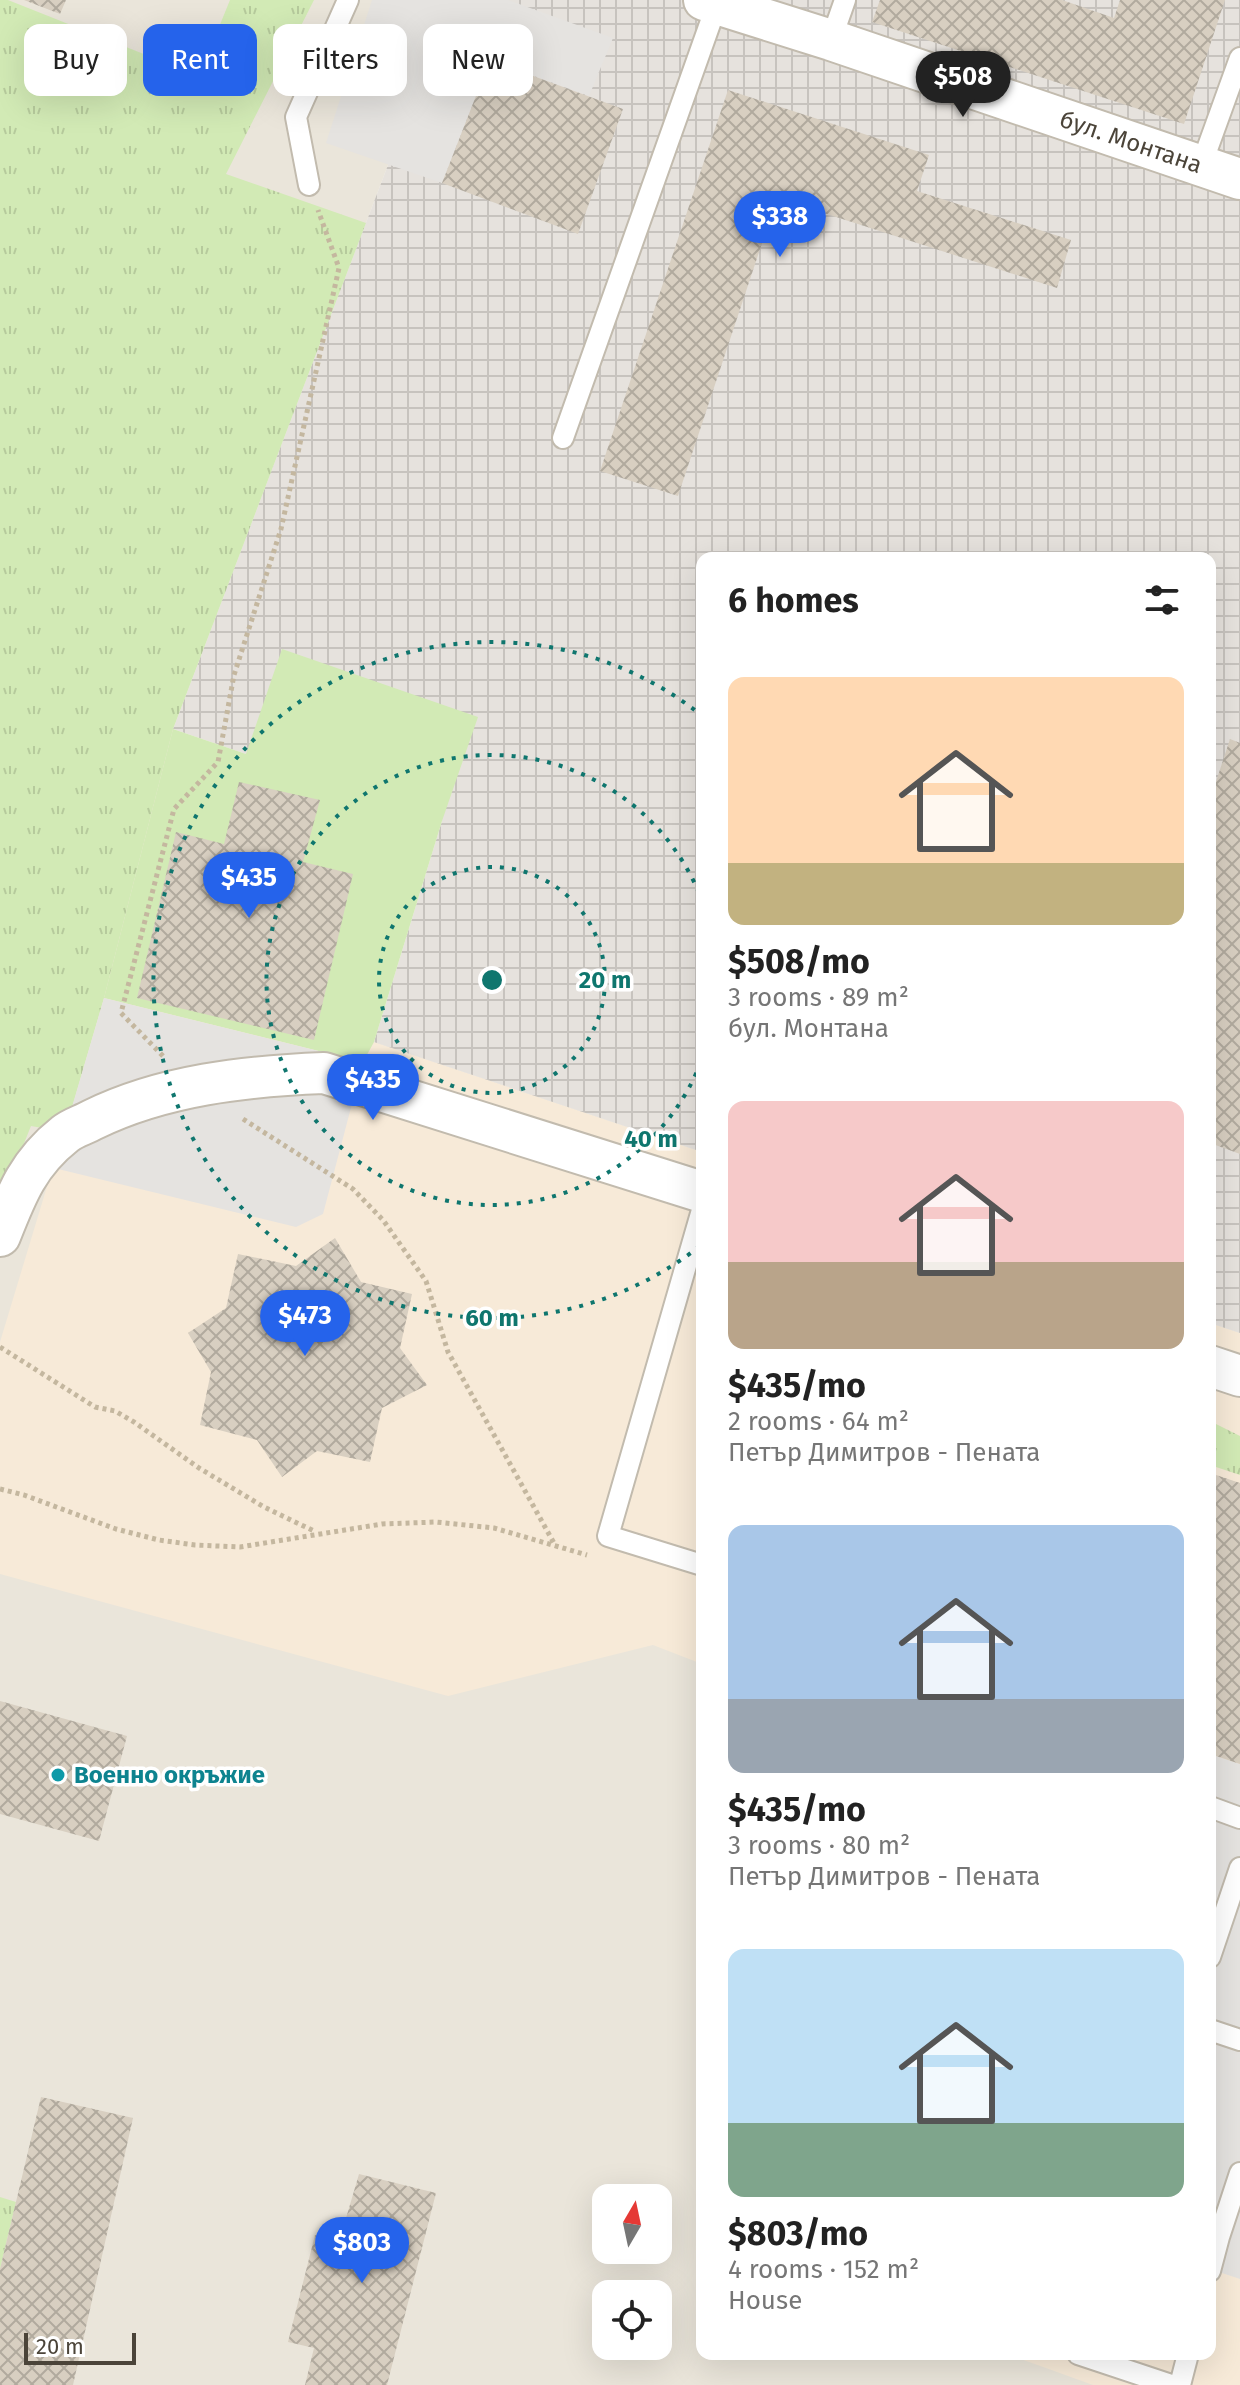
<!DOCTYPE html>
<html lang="en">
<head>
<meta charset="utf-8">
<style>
	body { margin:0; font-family:"Fira Sans",sans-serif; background:#f2f2f2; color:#222; height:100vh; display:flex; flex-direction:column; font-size:30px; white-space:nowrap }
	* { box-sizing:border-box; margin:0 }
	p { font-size:26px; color:#767676 }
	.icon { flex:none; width:44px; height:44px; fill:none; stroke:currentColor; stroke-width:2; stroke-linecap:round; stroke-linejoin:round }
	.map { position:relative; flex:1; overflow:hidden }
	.side { position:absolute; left:696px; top:552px; width:520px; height:1808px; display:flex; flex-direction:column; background:#fff; border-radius:16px; box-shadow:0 8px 32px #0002 }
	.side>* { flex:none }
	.guide { position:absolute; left:24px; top:24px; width:552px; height:72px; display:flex; gap:16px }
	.needle { width:52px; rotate:9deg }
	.controls { position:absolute; left:592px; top:2184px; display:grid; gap:16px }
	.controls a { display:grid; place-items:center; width:80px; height:80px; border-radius:16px; background:#fff; box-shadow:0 8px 32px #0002; font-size:40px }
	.scale { position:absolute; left:24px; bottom:20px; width:112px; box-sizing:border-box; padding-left:8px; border:4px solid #4b4439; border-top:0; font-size:22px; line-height:28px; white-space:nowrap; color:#4b4439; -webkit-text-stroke:6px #fff; paint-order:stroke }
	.price { position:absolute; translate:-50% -68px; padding:0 18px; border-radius:28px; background:#2563eb; color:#fff; font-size:26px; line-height:52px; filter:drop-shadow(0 2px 4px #0008) }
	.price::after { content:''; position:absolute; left:50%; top:48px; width:24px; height:18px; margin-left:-12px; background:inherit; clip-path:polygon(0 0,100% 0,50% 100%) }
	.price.active { background:#222; color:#fff }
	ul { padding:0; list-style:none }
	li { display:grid; align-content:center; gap:16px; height:424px; padding:0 32px }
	li span { display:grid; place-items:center; height:248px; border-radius:16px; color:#555 }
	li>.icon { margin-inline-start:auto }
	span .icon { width:144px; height:144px; fill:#fffc; stroke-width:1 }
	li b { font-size:34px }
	h2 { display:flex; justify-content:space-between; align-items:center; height:96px; padding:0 32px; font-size:34px }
	.tag { padding:0 28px; border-radius:16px; background:#fff; box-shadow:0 8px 32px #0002; font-size:28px; line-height:72px }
	.tag.active { background:#2563eb; color:#fff }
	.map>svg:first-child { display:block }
	.residential { fill:#eae5da; fill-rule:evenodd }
	.commercial { fill:#f7ead8 }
	.industrial { fill:url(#industrial-grid) }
	.grass { fill:url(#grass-tufts) }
	.pitch { fill:#d2eab5 }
	.parking { fill:#e5e3e0 }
	.building { fill:url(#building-cross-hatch) }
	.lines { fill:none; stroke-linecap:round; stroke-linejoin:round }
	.service-casing { stroke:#c2bbae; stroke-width:24 }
	.minor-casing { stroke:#c2bbae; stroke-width:44 }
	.path { stroke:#c4b79f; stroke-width:5; stroke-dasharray:4 4; stroke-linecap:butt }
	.service { stroke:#fff; stroke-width:20 }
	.minor { stroke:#fff; stroke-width:40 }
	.ring { fill:none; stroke:#0f766e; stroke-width:4; stroke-dasharray:4 8 }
	.culture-dot { fill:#0f9aa8; stroke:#fff; stroke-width:3 }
	.labels { text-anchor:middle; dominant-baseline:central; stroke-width:7; stroke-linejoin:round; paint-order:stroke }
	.street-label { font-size:24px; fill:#4b4439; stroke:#fff }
	.culture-label { font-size:24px; font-weight:bold; fill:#0d838f; stroke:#fff; text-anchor:start }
	.centre { fill:#0f766e; stroke:#fff; stroke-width:4 }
	.ring-label { font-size:24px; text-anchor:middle; font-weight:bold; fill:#0f766e; stroke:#fff; stroke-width:7; stroke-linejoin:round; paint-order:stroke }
</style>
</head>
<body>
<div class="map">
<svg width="1240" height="2385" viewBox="0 0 1240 2385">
	<defs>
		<pattern id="industrial-grid" width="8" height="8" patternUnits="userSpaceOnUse" patternTransform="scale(2)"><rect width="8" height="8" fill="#e6e2dd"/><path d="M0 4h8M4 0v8" fill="none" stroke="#c7c3be"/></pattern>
		<pattern id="grass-tufts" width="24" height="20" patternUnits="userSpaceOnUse" patternTransform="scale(2)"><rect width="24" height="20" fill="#d2eab5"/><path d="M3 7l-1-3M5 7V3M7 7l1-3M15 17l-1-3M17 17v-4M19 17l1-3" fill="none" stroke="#b6ca9c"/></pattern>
		<pattern id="building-cross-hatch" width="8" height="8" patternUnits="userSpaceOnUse" patternTransform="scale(2)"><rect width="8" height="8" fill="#d8cfc1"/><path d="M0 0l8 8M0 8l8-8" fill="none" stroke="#b1aa9e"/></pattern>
	</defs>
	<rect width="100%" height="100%" fill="#f6f3ec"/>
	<path class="residential" d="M 0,0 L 458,0 L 388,165 L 173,729 L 375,1042 L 702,1152 L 702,2354 L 1210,2354 L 1210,1323 L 1240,1333 L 1240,2385 L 0,2385 ZM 606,2198 L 658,2198 L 658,2250 L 606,2250 ZM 606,2294 L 658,2294 L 658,2346 L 606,2346 Z"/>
	<path class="commercial" d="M 173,729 L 374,1042 L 702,1152 L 702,1664 L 653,1645 L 448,1696 L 0,1574 L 0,1342 L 104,998 Z
		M 1210,1323 L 1240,1333 L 1240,2385 L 1093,2385 L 1007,2354 L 1210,2354 Z"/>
	<path class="industrial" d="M 458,0 L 1240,0 L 1240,1333 L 1210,1323 L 1210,558 L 702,558 L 702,1152 L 374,1042 L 442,821 L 173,729 L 388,165 Z"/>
	<path class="grass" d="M 0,0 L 8,0 L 199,76 L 230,0 L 314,0 L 226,174 L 366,223 L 173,729 L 104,998 L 65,1132 L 31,1126 L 0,1203 Z
		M 1210,1421 L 1240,1436 L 1240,1475 L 1210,1465 Z
		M 0,2197 L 16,2202 L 0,2269 Z"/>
	<path class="pitch" d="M 282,649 L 478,717 L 442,821 L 374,1042 L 363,1062 L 104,998 L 173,729 L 246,754 Z"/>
	<path class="parking" d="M 372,0 L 508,0 L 613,38 L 589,96 L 490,60 L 442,183 L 326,143 Z
		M 104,998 L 363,1062 L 323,1214 L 296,1227 L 54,1168 Z
		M 1210,1754 L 1240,1764 L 1240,2279 L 1210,2269 Z"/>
	<path class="building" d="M 24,0 L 66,0 L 60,14 Z
		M 880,0 L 1062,0 L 1114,18 L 1120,0 L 1225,0 L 1184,124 L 872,22 Z
		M 490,60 L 623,109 L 578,234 L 442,183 Z
		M 728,90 L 929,155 L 917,191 L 1071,240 L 1057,288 L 777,198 L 678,496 L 600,471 Z
		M 1230,739 L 1240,743 L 1240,1154 L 1210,1143 L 1210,800 Z
		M 239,782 L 320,800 L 303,862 L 353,874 L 314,1040 L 137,998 L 176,832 L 224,844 Z
		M 335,1238 L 361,1282 L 412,1294 L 400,1348 L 427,1385 L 382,1408 L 370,1462 L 317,1451 L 282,1477 L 257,1440 L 200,1425 L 211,1372 L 188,1333 L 226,1308 L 238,1254 L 296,1266 Z
		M 1210,1473 L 1240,1483 L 1240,1764 L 1210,1754 Z
		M 0,1701 L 127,1736 L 99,1841 L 0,1814 Z
		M 41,2097 L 133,2118 L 73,2385 L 0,2385 L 0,2269 Z
		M 359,2174 L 436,2193 L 387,2385 L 305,2385 L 314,2348 L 288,2342 L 315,2235 L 339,2242 Z"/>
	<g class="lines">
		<defs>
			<path id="service" d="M 831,40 L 845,0
				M 1201,166 L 1240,58
				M 309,185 L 296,117 L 348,0
				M 563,438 L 717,4
				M 702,1210 L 608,1536 L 702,1565
				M 1210,1807 L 1240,1818
				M 1210,1957 L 1240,1868
				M 1210,2030 L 1240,2040
				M 1210,2234 L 1219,2237 L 1240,2173
				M 1210,2271 L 1219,2237
				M 1078,2354 L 1171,2385
				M 1180,2385 L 1188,2354"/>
			<g id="minor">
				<path id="s1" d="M 704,0 L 831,40 L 1240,179"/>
				<path d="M 0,1236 C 16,1195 28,1163 65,1134 C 72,1128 83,1125 92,1120 C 163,1085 246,1076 324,1073 L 702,1192"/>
				<path d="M 1210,1366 L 1240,1376"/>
			</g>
		</defs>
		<use href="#service" class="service-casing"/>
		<use href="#minor" class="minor-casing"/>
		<path class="path" d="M 163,1056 L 121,1013 L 174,809 L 218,762 L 234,675 L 281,529 L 339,268 L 318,210
			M 243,1119 L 353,1189 L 383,1220 L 426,1281 L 448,1352 L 555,1545
			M 0,1347 L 95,1407 L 115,1411 L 134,1422 L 199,1468 L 264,1507 L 316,1532
			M 0,1489 L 24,1495 L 116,1529 L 159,1540 L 195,1545 L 240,1547 L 382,1524 L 436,1522 L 494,1528 L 587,1555"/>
		<use href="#service" class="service"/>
		<use href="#minor" class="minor"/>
	</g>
	<g class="ring">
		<circle cx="492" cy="980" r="113"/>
		<path d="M701 1062A225 225 0 1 1 701 898"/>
		<path d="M700 1246A338 338 0 1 1 700 714"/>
	</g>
	<circle class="culture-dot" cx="58" cy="1775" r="8"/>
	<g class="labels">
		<g class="street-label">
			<text stroke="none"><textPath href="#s1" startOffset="450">бул. Монтана</textPath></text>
		</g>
		<g class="culture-label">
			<text x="74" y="1775">Военно окръжие</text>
		</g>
	</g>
	<circle cx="492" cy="980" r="12" class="centre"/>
	<g class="ring-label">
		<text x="605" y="988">20 m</text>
		<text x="651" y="1147">40 m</text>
		<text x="492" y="1326">60 m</text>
	</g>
</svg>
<div class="controls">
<a><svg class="needle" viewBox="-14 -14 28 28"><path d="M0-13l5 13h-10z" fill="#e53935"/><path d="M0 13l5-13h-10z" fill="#767676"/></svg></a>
<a><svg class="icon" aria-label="locate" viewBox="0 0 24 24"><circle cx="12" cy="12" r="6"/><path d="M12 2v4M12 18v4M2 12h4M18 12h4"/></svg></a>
</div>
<div class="scale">20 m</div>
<b class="price active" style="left:963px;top:119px">$508</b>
<b class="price" style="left:780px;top:259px">$338</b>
<b class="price" style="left:249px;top:920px">$435</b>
<b class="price" style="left:373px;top:1122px">$435</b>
<b class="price" style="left:305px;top:1358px">$473</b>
<b class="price" style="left:362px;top:2285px">$803</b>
<div class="guide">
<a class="tag">Buy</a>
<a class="tag active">Rent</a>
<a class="tag">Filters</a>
<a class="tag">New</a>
</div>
<section class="side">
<h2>6 homes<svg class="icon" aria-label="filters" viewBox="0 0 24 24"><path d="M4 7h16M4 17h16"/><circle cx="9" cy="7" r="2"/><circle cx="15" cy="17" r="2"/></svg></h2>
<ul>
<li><span style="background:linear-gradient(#ffd9b3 75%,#c2b280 0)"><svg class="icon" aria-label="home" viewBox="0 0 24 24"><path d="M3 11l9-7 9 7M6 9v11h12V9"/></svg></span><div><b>$508/mo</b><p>3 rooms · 89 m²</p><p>бул. Монтана</p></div></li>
<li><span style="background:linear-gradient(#f6c9c9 65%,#b9a48a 0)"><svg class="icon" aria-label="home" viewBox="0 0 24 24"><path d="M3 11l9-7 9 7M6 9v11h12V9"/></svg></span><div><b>$435/mo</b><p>2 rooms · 64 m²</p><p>Петър Димитров - Пената</p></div></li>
<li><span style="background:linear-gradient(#a9c7e8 70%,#9aa5b1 0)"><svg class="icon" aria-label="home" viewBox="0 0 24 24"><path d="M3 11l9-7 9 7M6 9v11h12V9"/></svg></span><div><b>$435/mo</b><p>3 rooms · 80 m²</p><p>Петър Димитров - Пената</p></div></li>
<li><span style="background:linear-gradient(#bfe0f5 70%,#7fa58c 0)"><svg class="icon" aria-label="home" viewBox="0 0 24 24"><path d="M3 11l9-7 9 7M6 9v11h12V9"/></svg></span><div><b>$803/mo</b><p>4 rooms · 152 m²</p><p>House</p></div></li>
</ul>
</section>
</div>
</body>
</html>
